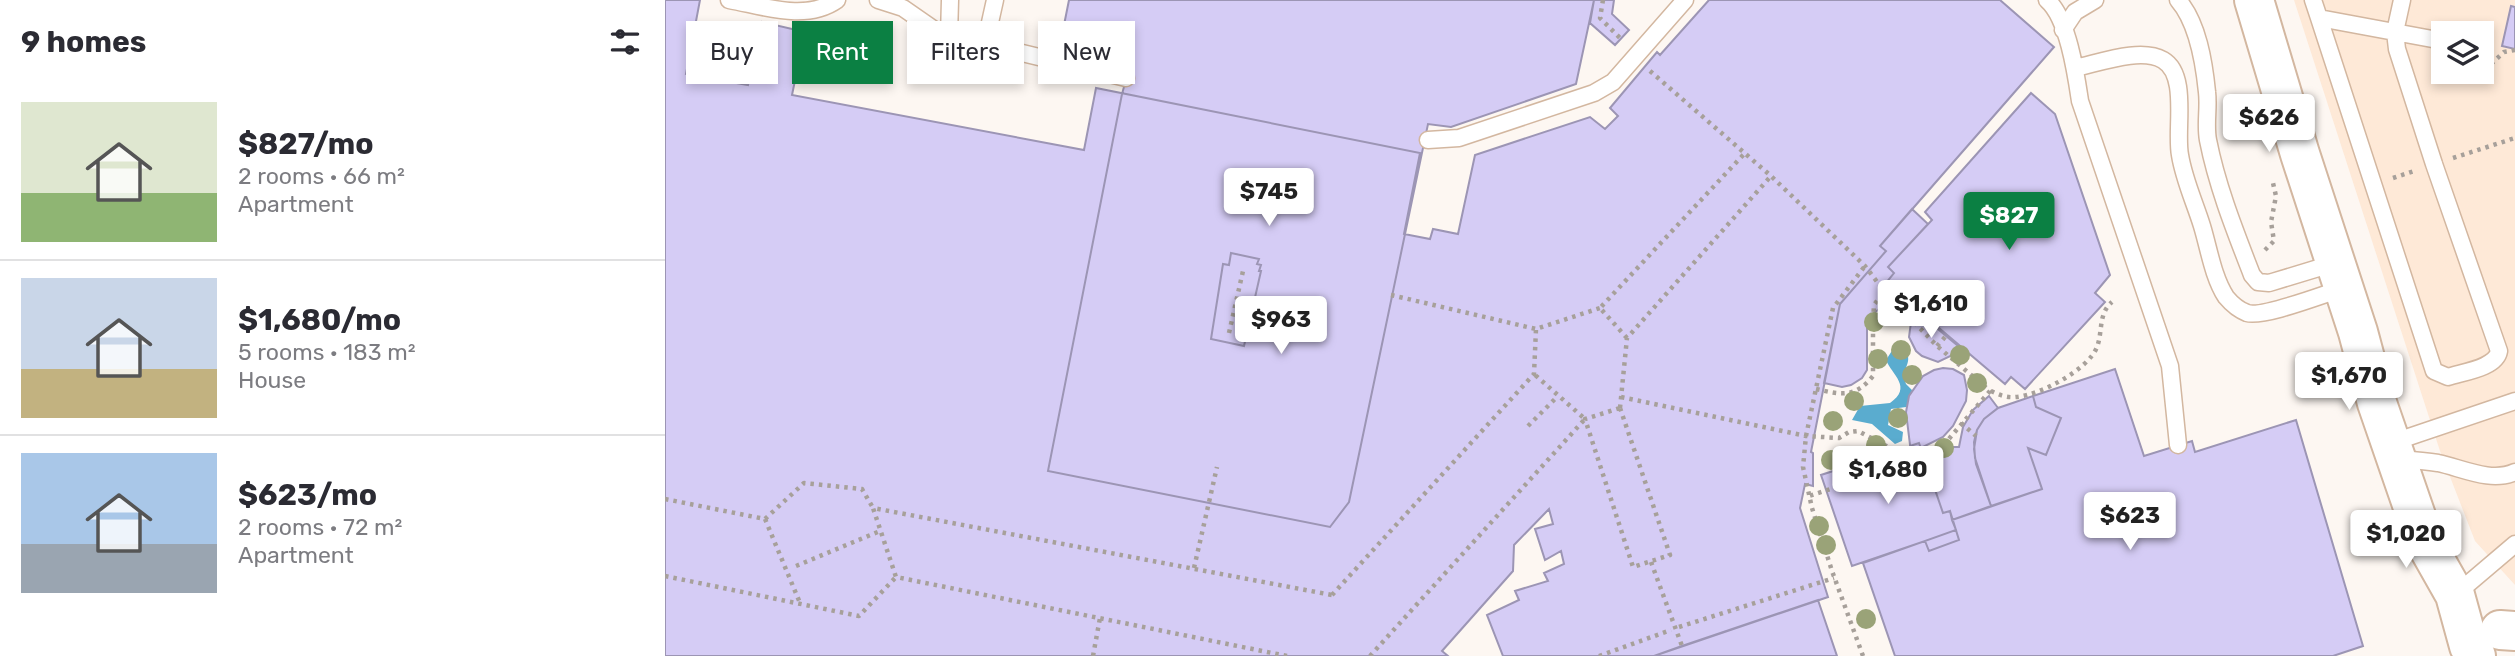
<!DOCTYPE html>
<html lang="en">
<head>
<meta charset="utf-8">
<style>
	body { margin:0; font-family:Rubik,sans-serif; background:#f2f2f3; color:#2b2b33; height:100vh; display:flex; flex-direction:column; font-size:26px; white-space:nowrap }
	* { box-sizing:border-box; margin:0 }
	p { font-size:23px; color:#7c7c81 }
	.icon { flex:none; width:38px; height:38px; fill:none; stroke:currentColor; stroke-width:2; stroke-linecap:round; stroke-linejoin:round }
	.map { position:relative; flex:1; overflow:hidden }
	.details { display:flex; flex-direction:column; background:#fff; width:665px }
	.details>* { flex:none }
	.banner { position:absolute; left:21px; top:21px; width:665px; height:63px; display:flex; gap:14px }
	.buttons { position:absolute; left:1766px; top:21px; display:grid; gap:14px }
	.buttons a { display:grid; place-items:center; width:63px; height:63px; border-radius:0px; background:#fff; box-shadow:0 4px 10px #0003; font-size:35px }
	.price { position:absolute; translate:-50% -60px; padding:0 16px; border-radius:7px; background:#fff; color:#222; font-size:23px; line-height:46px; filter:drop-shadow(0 2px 4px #0008) }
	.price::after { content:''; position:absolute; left:50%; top:42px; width:21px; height:16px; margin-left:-10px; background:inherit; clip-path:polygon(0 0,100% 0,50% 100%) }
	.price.active { background:#0b8043; color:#fff }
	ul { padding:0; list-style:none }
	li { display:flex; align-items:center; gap:21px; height:175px; padding:0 21px }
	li+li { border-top:2px solid #e1e1e2 }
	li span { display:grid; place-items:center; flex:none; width:196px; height:140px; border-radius:0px; color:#555 }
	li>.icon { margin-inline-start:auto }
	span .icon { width:84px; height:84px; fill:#fffc; stroke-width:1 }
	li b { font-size:30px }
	h2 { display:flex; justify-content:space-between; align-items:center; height:84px; padding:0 21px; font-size:30px }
	.chip { padding:0 24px; border-radius:0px; background:#fff; box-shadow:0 4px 10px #0003; font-size:24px; line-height:63px }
	.chip.active { background:#0b8043; color:#fff }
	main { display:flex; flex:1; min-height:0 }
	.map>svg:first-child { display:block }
	.built { fill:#fee9d7; fill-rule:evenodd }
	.water { fill:#5aaccf }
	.building { fill:#d5ccf5; stroke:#9c95b4; stroke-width:2 }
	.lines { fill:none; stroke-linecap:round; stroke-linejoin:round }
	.service-casing { stroke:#d3b7a0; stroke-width:19 }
	.tertiary-casing { stroke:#d3b7a0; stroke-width:42 }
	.trunk-casing { stroke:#d3b7a0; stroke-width:42 }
	.path { stroke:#a7a09a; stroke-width:4.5; stroke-dasharray:3.5 5; stroke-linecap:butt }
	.service { stroke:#fff; stroke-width:16 }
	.tertiary { stroke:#fff; stroke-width:38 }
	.trunk { stroke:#fff; stroke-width:38 }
	.path-bridge { stroke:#a7a09a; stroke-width:4.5; stroke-dasharray:3.5 5; stroke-linecap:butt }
	.tree { fill:#9aa378 }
</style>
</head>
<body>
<main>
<section class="details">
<h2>9 homes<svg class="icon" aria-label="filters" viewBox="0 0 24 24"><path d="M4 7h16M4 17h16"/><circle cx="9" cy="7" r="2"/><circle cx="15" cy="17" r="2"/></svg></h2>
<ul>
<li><span style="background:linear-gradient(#dfe7d0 65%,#8fb573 0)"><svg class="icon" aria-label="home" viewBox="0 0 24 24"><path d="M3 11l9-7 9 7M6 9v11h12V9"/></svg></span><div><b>$827/mo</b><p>2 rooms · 66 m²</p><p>Apartment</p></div></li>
<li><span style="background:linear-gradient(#c9d6e8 65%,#c2b280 0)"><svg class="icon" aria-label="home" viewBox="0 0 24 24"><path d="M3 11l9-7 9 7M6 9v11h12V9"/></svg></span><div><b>$1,680/mo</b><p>5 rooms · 183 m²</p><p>House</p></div></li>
<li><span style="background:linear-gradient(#a9c7e8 65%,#9aa5b1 0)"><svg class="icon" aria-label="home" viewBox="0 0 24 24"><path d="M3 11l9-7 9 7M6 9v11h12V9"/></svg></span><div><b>$623/mo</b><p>2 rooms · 72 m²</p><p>Apartment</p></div></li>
</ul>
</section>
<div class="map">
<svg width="1850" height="656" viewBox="0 0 1850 656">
	<rect width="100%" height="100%" fill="#fdf7f2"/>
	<path class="built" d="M 1629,0 L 1850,0 L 1850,585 L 1810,541 L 1775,451 ZM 1778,33 L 1816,33 L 1816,72 L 1778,72 Z"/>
	<path class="water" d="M 1230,346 L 1235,346 C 1248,355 1243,363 1238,375 L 1241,384 L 1247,390 L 1246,399 L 1241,407 L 1226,409 L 1223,425 L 1238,432 L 1237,441 L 1230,444 L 1207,424 L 1187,420 L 1195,406 L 1225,403 C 1248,387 1227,375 1221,360 Z"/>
	<path class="building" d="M 0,0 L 35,0 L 21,74 L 83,85 L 97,22 L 140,32 L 127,95 L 419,150 L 431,88 L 755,153 L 739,234 L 765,239 L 768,229 L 793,234 L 810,155 L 925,117 L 940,129 L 953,116 L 945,108 L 992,52 L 995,55 L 1044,0 L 1335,0 L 1389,47 L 1215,246 L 1221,251 L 1175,304 L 1146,452 L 1148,453 L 1148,486 L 1140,484 L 1135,508 L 1163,597 L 989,656 L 838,656 L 822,615 L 854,600 L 850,591 L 883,581 L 879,573 L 899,564 L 896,551 L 880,560 L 870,529 L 888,524 L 884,509 L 849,545 L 848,571 L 777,651 L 783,656 L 0,656 Z
		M 404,0 L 929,0 L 911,84 L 786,127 L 763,124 L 684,502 L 665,527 L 383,471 L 457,94 L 466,62 L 411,51 L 398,30 Z
		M 929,0 L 949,0 L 947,14 L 964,30 L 950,45 L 925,23 Z
		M 1846,6 L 1850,7 L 1850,49 L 1837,46 Z
		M 1366,93 L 1390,114 L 1445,275 L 1430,293 L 1440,302 L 1360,389 L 1346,377 L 1340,384 L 1221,283 L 1229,273 L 1223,267 L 1267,220 L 1260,212 Z
		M 1247,209 L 1263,224 L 1223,267 L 1229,273 L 1221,283 L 1232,294 L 1202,319 L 1202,370 L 1197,378 L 1186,385 L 1177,387 L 1159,383 L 1175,304 L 1221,251 L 1215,246 Z
		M 566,253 L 594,259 L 592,264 L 596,265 L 594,271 L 596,271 L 579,346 L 546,339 L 558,264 L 564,265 Z
		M 1251,310 L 1281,336 L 1298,350 L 1273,362 L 1257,356 L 1251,351 L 1244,337 L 1246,322 Z
		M 1278,368 L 1288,369 L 1299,375 L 1302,390 L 1301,401 L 1288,426 L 1278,437 L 1246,453 L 1241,412 L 1244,396 L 1258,376 L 1269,370 Z
		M 1450,369 L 1479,456 L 1527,441 L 1530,452 L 1631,420 L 1698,646 L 1668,656 L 1230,656 L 1198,563 L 1291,530 L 1287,520 L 1377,489 L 1363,448 L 1381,455 L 1396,418 L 1371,407 L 1368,396 Z
		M 1324,396 L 1333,408 L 1319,419 L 1312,430 L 1309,449 L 1311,464 L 1326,506 L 1287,520 L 1285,511 L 1278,513 L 1261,463 L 1284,455 L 1285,447 L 1294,447 L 1298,427 L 1308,410 Z
		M 1368,396 L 1371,407 L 1396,418 L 1381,455 L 1363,448 L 1377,489 L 1326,506 L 1310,458 L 1309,442 L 1312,430 L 1319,419 L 1333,408 Z
		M 1254,443 L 1278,513 L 1285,511 L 1294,540 L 1264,551 L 1260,541 L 1187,566 L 1156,475 Z
		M 1153,600 L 1172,656 L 989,656 L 1017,646 Z"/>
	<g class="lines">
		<defs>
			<path id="service" d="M 64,0 C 98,6 141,22 172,0
				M 213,0 L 238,8 L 274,33 L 461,78
				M 1382,0 C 1403,18 1411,74 1415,101 L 1505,366 L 1513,445
				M 1513,0 C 1533,23 1539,62 1542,92 C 1544,108 1540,124 1543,140 C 1552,186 1570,231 1587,275 L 1593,282 L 1604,283 L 1670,263
				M 1648,0 L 1654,18
				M 1737,0 L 1730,32 L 1732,49 L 1769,164 L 1834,351 C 1831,368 1798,372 1783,377 L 1769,371 L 1654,18 L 1778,41
				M 1398,30 L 1410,12 L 1430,0
				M 284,36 L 285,0
				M 320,45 L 330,0
				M 1410,68 C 1434,63 1476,47 1498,60 C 1524,75 1510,130 1515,155 C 1519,180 1530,203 1537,226 C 1544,249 1548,277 1561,297 C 1566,303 1574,310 1582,313 C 1598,318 1659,294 1679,288
				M 763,140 L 794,138 L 929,93 L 948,82 L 1020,0
				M 1726,443 L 1850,401
				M 1734,459 C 1747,460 1760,461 1773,463 C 1797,468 1826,483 1850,472
				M 1790,595 L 1850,544"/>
			<path id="tertiary" d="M 1589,0 L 1635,154 L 1693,332 L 1712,403 L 1760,542 L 1790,595 L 1804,646 L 1811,656"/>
			<path id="trunk" d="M 1835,630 L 1850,631"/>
		</defs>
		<use href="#service" class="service-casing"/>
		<use href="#tertiary" class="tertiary-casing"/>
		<use href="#trunk" class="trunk-casing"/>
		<path class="path" d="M 938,0 L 935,18 L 956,39
			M 1826,64 L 1839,52 L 1850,50
			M 985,71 L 1106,176 L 1200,266 L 1219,291 L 1272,346 L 1325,391 L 1270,455 L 1144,496
			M 1788,158 L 1850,138
			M 1728,178 L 1749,171
			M 1600,250 L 1609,241 L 1606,222 L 1611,196 L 1608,183
			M 726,295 L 871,329 L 935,308
			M 564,333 L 578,271
			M 962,338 L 935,308 L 1080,153
			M 1272,346 L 1281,336
			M 1151,389 C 1177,395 1190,398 1208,376 L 1208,321 L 1209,305 L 1219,291
			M 1326,391 C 1334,395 1342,398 1351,397 C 1375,395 1423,370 1432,347 C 1438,331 1433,314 1447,302
			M 956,397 L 1141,436 L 1174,438 L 1184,432 L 1193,431 L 1225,448 L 1243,463
			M 955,408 L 1005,555 L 968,567 L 920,419 Z
			M 955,408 L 962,338 L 1106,176
			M 1296,423 L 1311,436
			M 863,426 L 893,396
			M 0,499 L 100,519 L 139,483 L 197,489 L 208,508
			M 986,562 L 1017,646
			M 131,566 L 215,531
			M 529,568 L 552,467
			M 0,576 L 194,616 L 231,577
			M 667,595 L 869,374 L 871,329
			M 1014,627 L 1169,578
			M 428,656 L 435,618
			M 705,656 L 920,419 L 869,374
			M 934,656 L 1006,630
			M 1198,656 L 1167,571 L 1147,508 L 1138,467 L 1141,436 L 1168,308 L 1200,266"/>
		<use href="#service" class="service"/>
		<use href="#tertiary" class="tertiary"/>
		<use href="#trunk" class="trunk"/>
		<path class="path-bridge" d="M 100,519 L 135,603
			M 622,656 L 231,577 L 208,508 L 667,595"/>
	</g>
	<g class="tree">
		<circle cx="1247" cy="313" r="10"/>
		<circle cx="1209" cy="322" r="10"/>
		<circle cx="1236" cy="350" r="10"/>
		<circle cx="1295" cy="355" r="10"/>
		<circle cx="1213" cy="359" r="10"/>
		<circle cx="1247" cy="375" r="10"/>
		<circle cx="1312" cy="383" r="10"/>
		<circle cx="1189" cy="401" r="10"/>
		<circle cx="1233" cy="418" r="10"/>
		<circle cx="1168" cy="421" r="10"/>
		<circle cx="1211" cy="445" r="10"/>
		<circle cx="1279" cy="448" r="10"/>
		<circle cx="1166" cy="460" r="10"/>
		<circle cx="1154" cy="526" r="10"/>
		<circle cx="1161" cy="545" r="10"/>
		<circle cx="1201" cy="619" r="10"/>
	</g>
</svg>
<div class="buttons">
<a><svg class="icon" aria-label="layers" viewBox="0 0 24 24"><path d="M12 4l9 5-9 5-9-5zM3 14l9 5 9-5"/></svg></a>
</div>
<b class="price" style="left:1604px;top:154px">$626</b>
<b class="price" style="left:604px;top:228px">$745</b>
<b class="price active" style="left:1344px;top:252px">$827</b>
<b class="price" style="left:1266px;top:340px">$1,610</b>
<b class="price" style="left:616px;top:356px">$963</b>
<b class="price" style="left:1684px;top:412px">$1,670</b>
<b class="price" style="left:1223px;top:506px">$1,680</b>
<b class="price" style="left:1465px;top:552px">$623</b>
<b class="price" style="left:1741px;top:570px">$1,020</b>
<div class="banner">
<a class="chip">Buy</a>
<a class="chip active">Rent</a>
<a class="chip">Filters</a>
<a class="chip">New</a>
</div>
</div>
</main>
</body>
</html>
